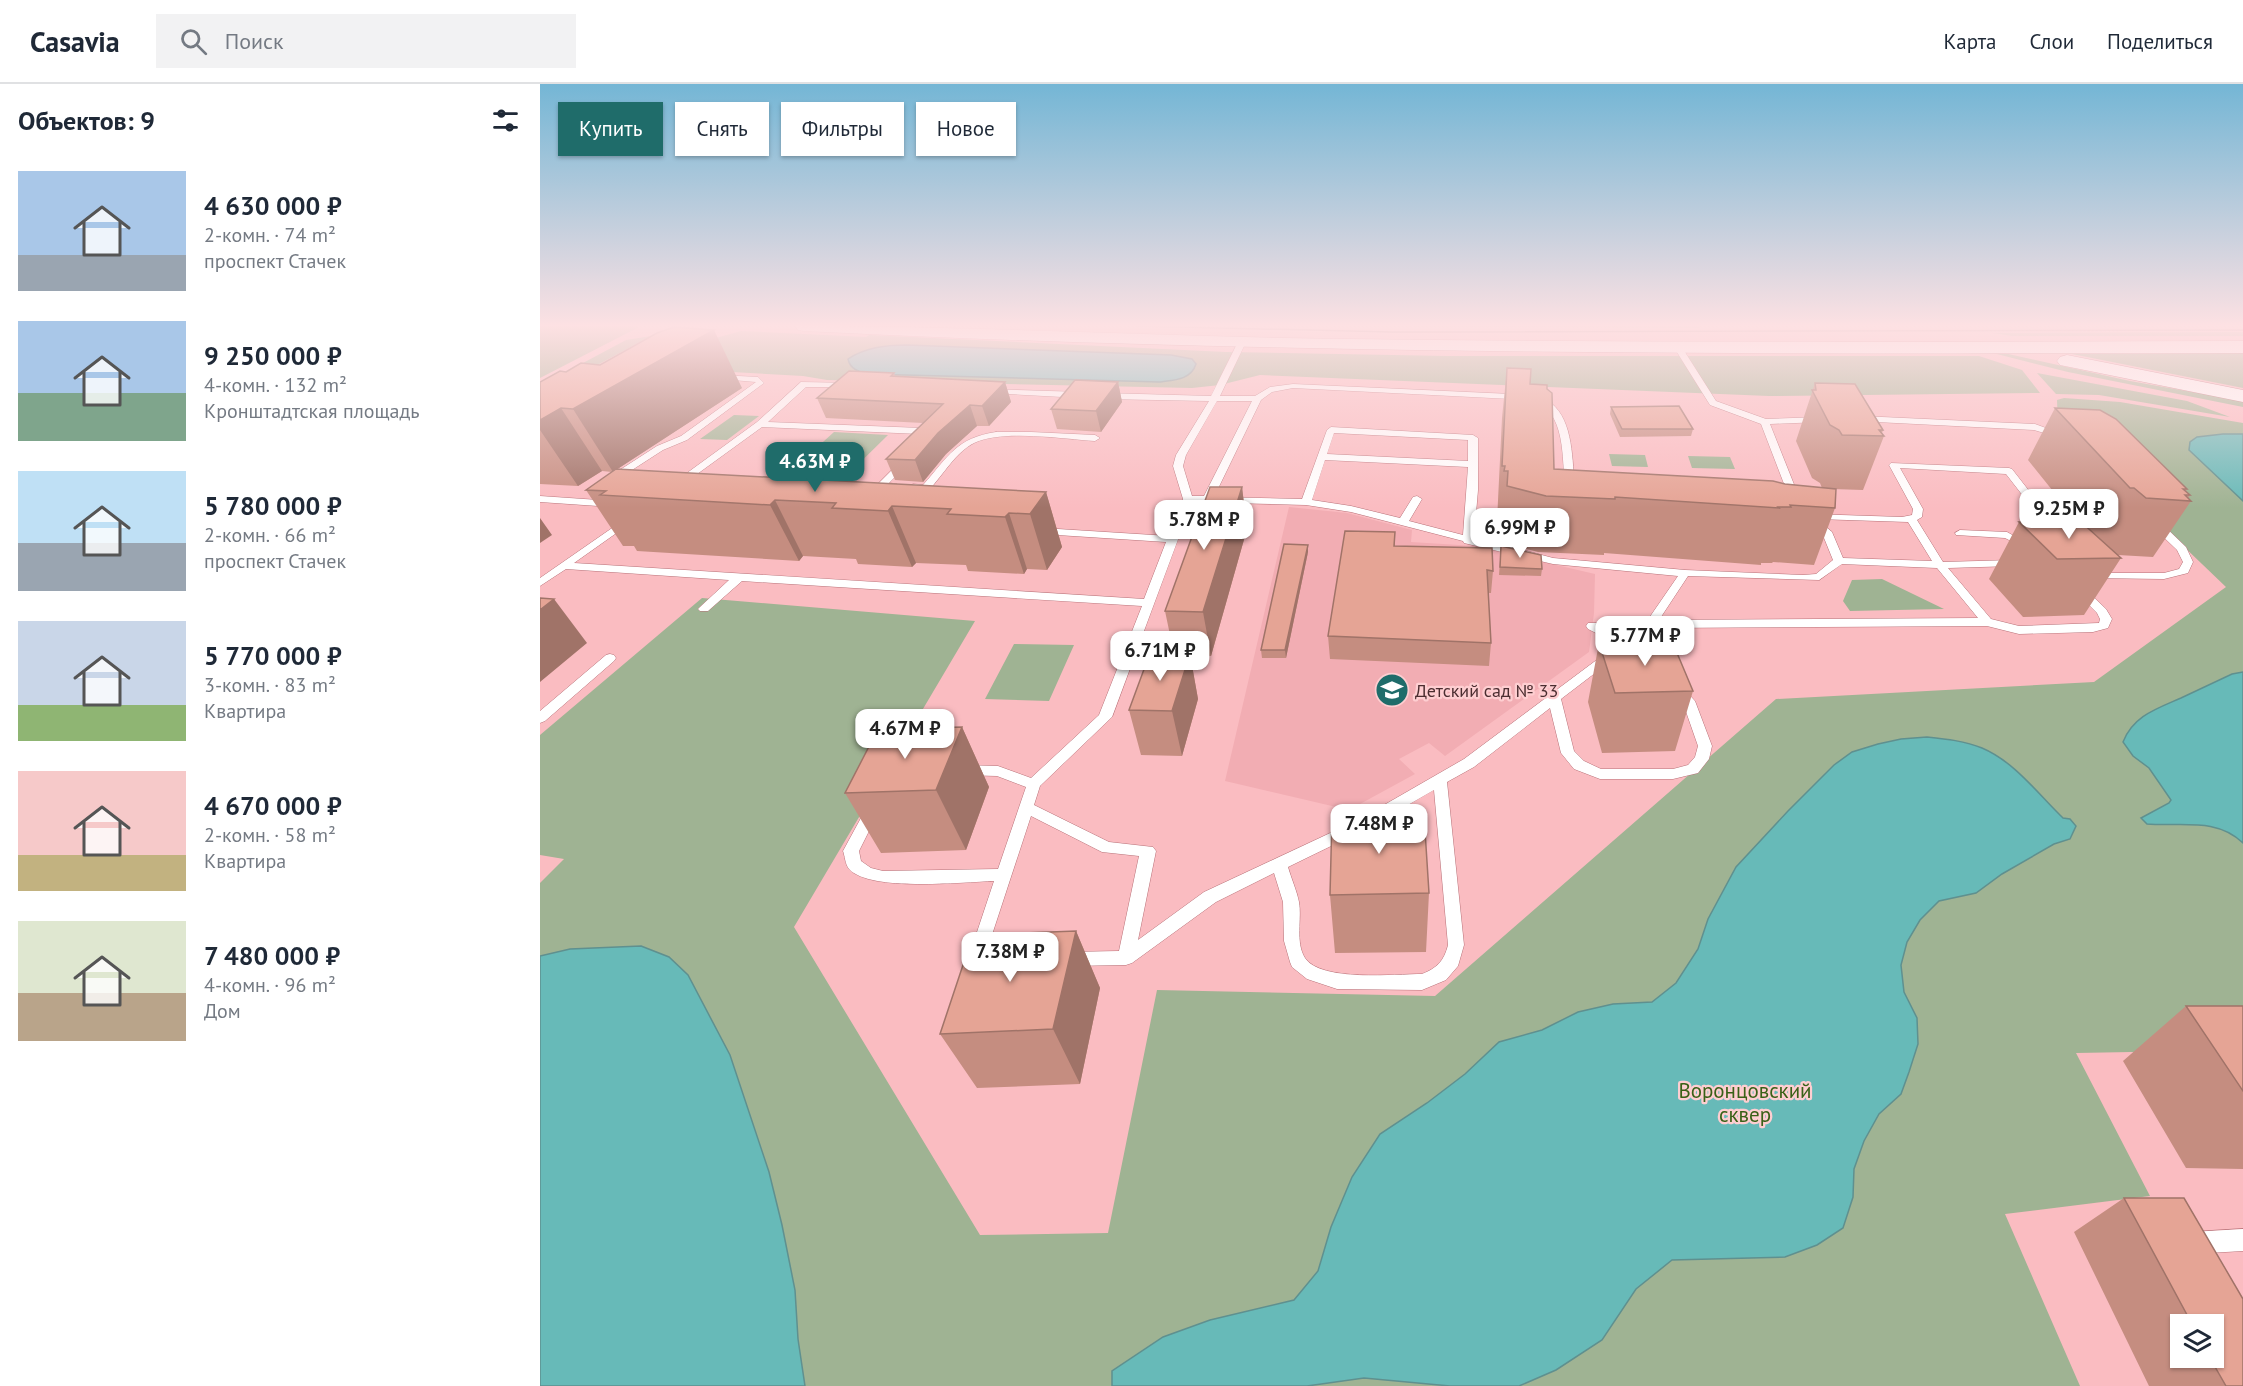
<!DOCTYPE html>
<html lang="ru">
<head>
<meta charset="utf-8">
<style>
	body { margin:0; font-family:"PT Sans",sans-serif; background:#f2f2f3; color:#1f2937; height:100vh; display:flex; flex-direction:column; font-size:22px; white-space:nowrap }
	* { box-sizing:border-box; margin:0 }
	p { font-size:20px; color:#747a83 }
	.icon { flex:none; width:33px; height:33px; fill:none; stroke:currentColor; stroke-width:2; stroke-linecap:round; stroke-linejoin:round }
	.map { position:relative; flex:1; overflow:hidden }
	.panel { display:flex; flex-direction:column; background:#fff; width:540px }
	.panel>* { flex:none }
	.guide { position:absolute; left:18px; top:18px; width:570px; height:54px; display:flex; gap:12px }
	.tools { position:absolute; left:1630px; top:1230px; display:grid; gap:12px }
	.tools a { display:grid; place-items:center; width:54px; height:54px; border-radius:0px; background:#fff; box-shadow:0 2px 4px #0004; font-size:30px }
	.price { position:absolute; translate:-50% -51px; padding:0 14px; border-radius:12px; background:#fff; color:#222; font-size:20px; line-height:39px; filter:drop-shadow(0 2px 3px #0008) }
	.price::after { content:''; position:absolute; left:50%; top:36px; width:18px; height:14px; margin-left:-9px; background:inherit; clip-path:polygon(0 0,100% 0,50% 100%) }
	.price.on { background:#1f6c6a; color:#fff }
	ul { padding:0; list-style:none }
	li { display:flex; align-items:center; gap:18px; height:150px; padding:0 18px }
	li span { display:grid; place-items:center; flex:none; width:168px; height:120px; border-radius:0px; color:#555 }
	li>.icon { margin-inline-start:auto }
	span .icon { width:72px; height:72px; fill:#fffc; stroke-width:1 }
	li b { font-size:26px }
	h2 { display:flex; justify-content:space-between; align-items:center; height:72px; padding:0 18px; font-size:26px }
	.tag { padding:0 21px; border-radius:0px; background:#fff; box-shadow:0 2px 4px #0004; font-size:21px; line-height:54px }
	.tag.on { background:#1f6c6a; color:#fff }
	header { display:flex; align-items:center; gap:36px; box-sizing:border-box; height:84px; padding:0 30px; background:#fff; border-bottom:2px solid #e0e1e3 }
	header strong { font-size:28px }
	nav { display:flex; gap:33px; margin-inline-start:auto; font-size:21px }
	.search { width:420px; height:54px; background:#f2f2f3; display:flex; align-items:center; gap:15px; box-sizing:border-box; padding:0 21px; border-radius:0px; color:#747a83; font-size:22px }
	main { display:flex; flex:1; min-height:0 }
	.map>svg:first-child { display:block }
	.built { fill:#f2adb3 }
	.green { fill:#9fb393 }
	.water { fill:#67bab8; stroke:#5f908f; stroke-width:1.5 }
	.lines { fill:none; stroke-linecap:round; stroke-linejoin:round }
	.lane-casing { stroke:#b87178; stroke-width:1 }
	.primary-casing { stroke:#b87178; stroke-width:1 }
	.lane { fill:#fff; fill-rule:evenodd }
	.primary { fill:#fff; fill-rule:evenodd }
	.tram { stroke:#694649; stroke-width:1.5 }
	.wall { fill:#c58d80; fill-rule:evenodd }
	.shaded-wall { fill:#a07368 }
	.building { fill:#e5a495; stroke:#a07368; stroke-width:1.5 }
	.labels { text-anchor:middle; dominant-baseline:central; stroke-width:4.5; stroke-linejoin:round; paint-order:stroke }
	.poi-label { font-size:18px; fill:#4b2d30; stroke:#feced1; text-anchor:start }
	.near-park-label { font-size:21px; fill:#396117; stroke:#feced1 }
</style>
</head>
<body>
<header>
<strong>Casavia</strong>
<div class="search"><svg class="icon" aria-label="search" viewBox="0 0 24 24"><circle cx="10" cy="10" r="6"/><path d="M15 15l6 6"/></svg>Поиск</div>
<nav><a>Карта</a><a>Слои</a><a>Поделиться</a></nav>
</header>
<main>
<section class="panel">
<h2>Объектов: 9<svg class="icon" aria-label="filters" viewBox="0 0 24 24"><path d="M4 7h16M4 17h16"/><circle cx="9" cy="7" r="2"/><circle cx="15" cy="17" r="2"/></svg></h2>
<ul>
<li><span style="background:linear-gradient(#a9c7e8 70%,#9aa5b1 0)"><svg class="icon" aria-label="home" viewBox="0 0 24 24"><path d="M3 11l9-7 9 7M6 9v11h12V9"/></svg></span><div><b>4 630 000 ₽</b><p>2-комн. · 74 m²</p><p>проспект Стачек</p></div></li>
<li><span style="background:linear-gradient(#a9c7e8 60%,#7fa58c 0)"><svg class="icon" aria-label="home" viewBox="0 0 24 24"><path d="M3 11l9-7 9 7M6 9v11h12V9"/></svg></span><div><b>9 250 000 ₽</b><p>4-комн. · 132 m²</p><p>Кронштадтская площадь</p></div></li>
<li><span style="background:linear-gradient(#bfe0f5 60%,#9aa5b1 0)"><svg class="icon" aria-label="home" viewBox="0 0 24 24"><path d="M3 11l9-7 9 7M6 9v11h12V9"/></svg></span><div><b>5 780 000 ₽</b><p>2-комн. · 66 m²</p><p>проспект Стачек</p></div></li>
<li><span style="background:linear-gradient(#c9d6e8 70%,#8fb573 0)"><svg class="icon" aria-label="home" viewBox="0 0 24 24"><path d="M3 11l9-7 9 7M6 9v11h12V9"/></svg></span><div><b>5 770 000 ₽</b><p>3-комн. · 83 m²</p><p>Квартира</p></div></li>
<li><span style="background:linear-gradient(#f6c9c9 70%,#c2b280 0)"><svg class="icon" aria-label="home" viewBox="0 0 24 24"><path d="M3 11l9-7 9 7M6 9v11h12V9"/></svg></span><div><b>4 670 000 ₽</b><p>2-комн. · 58 m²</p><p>Квартира</p></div></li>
<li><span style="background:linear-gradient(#dfe7d0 60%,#b9a48a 0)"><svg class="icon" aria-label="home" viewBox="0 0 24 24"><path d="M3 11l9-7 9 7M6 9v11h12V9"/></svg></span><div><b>7 480 000 ₽</b><p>4-комн. · 96 m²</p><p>Дом</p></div></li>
</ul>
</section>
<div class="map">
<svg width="1703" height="1302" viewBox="0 0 1703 1302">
	<rect width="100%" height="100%" fill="#fabcc1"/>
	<path class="built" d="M 749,423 L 807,429 L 872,446 L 871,458 L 935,462 L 1055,490 L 1054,529 L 1049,568 L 905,672 L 889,659 L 859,675 L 875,690 L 809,726 L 685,697 Z"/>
	<path class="green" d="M 0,242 L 92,242 L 99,243 L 0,294 Z
		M 790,242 L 1159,242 L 1160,244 Z
		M 201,247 L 326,253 L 329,251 L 686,268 L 907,272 L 1439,272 L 1482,286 L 1500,309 L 1229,312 L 720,291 L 680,301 L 652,304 L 287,296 L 263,292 L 155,286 L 169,256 Z
		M 1703,248 L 1703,252 L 1472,252 L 1453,249 Z
		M 111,252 L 0,312 L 0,302 L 86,256 Z
		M 1449,268 L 1464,269 L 1590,297 L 1703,317 L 1703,323 L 1528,288 Z
		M 1703,268 L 1703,304 L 1527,269 Z
		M 1497,289 L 1647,317 L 1690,333 L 1559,311 L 1516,310 Z
		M 1524,314 L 1580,318 L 1703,339 L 1703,966 L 1536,969 L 1610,1112 L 1465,1130 L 1540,1302 L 0,1302 L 0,799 L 24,775 L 0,771 L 0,651 L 162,514 L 435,537 L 254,843 L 440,1151 L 568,1149 L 617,906 L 895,912 L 1236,615 L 1554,598 L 1686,503 L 1518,342 L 1517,316 Z
		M 194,331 L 219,332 L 187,356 L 160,355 Z
		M 294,348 L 348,351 L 292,406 L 232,404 Z
		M 1069,370 L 1105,371 L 1108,383 L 1072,382 Z
		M 1148,372 L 1190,373 L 1195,385 L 1152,384 Z
		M 1342,495 L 1404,525 L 1310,527 L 1303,517 L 1312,496 Z
		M 474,560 L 534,561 L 509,617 L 445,615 Z"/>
	<path class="water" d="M 367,261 L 631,271 L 652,275 L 656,280 C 651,296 634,296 620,298 L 328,290 C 319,288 310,285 308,275 C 326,263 347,261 367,261 Z
		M 1683,350 L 1703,350 L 1703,417 L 1649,366 L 1650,358 L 1657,353 Z
		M 1703,588 L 1703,759 C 1676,733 1641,743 1607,740 L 1601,734 L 1629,719 L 1631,716 L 1609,684 L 1593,672 L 1583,658 C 1593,632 1616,625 1641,614 C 1658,606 1675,598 1692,590 Z
		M 1387,653 C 1406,655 1425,657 1442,664 C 1475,678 1498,710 1523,734 L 1530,735 L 1536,742 L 1530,755 L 1514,760 L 1462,790 L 1436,809 L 1399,817 L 1380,836 L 1367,858 L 1361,881 L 1364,908 L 1377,934 L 1378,960 L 1369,988 L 1361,1010 L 1339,1030 L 1324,1057 L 1314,1085 L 1313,1113 L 1303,1144 L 1277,1161 L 1245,1173 L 1132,1176 L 1096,1205 L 1062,1256 L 1016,1286 L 979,1302 L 910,1302 L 824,1294 L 767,1302 L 572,1302 L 572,1287 L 623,1253 L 670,1236 L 754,1216 L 778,1187 L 791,1143 L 812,1093 L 840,1050 L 887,1019 L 925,990 L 959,958 L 1002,946 L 1038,928 L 1073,920 L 1112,918 L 1136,899 L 1158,865 L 1168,835 L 1196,783 L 1248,727 L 1294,681 L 1312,668 L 1338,660 L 1361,655 Z
		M 101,862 L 129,873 L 148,891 L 190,971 L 229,1088 L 242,1141 L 255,1206 L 258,1255 L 265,1302 L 0,1302 L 0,872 L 30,865 Z"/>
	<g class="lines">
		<defs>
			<path id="lane" d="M 698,258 L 705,260 L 680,312 L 715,312 L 730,303 L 753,300 L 994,311 C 1000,313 1007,315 1011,319 C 1034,337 1032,378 1035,404 L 1030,407 L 1025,404 C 1022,374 1026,328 993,316 L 753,304 L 732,308 L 721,316 L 674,413 L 762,415 L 787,346 L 791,343 L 933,351 L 938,354 L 938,406 L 934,453 L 1013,474 L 1145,486 L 1263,491 L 1276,490 L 1293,476 L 1282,449 L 1267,436 L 1270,430 L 1362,433 L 1372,431 L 1373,425 L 1349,381 L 1351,379 L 1469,384 L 1472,385 L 1518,444 L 1516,454 L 1508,454 L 1508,444 L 1466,390 L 1360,384 L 1383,425 L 1382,433 L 1377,436 L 1403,478 L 1473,476 L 1478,479 L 1473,482 L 1408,484 L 1451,535 L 1479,542 L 1559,539 L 1560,535 L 1557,529 L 1535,507 L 1541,504 L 1545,505 L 1566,525 L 1572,535 L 1568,544 L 1553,548 L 1479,550 L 1447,542 L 1114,544 L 1021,615 L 1034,667 L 1044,677 L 1061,685 L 1133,685 L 1148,681 L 1155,673 L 1158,662 L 1143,619 L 1131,606 L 1137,602 L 1142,603 L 1155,617 L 1172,662 L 1169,675 L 1158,689 L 1133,695 L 1060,695 L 1034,685 L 1021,669 L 1010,624 L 934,683 L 907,698 L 924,861 L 918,882 L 906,896 L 882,906 L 797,905 L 767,895 L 752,883 L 750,878 L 744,857 L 743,818 L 734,789 L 676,818 L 592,879 L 586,881 L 529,882 L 523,880 L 521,875 L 523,870 L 529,868 L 579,867 L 599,772 L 562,768 L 491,732 L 447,866 L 445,871 L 439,873 L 433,871 L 431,866 L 454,797 C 422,798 330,808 309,785 C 305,780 305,772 303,767 L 328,721 L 338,721 L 340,725 L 319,767 L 321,777 L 331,784 L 343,787 L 458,785 L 486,703 L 457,692 L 423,691 L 418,690 L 416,686 L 418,682 L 423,681 L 458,682 L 491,694 L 559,631 L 602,522 L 202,497 L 168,527 L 160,527 L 158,525 L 160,523 L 189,496 L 26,485 L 0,502 L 0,494 L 88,433 L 93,436 L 92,438 L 34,479 L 604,515 L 626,458 L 502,450 L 497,447 L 502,444 L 629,452 L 643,415 L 633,382 L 636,371 L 669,317 L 563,315 L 559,312 L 563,309 L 671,312 ZM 677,317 L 712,317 L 664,412 L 652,412 L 643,382 L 646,371 ZM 794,349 L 928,356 L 928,377 L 787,370 ZM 785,376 L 928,383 L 923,451 L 869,437 L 882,415 L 877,412 L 873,413 L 860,434 L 811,422 L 772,416 ZM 652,418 L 766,421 L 811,428 L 923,457 L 924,459 L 1013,480 L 1138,492 L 1107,537 L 1085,554 L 1056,539 L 1048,539 L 1046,542 L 1048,545 L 1078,560 L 924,675 L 818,736 L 664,808 L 598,856 L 616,767 L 613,763 L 569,758 L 494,721 L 500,702 L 572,633 ZM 1277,435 L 1368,438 L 1392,477 L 1303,474 L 1292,448 ZM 1302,480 L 1397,484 L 1438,534 L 1119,536 L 1148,492 L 1279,496 ZM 894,706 L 908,861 C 904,877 897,884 882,890 C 855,890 781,898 765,874 C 755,858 762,835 759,818 C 757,807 751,794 748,783 L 828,744 Z
				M 1139,263 L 1143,265 L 1176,317 L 1226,335 L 1283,333 L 1284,335 L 1280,338 L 1230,340 L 1261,418 L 1260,420 L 1256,421 L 1251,418 L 1221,340 L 1170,321 L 1135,265 Z
				M 178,291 L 218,293 L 224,299 L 147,356 L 123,366 L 75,397 L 69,397 L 69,393 L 117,362 L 141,352 L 216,298 L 181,295 L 177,293 Z
				M 261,298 L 310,299 L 314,301 L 310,303 L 266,303 L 228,338 L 381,344 L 390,347 L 393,353 L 388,356 L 380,350 L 222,343 L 142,401 L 136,401 L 136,397 L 217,338 Z
				M 447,305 L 541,308 L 545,311 L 541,314 L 450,309 L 447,309 Z
				M 1320,332 L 1495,340 L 1525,351 L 1521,354 L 1494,346 L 1317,337 L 1316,335 Z
				M 456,348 L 491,348 L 555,351 L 560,354 L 555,357 C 524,355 462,345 434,359 C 416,368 403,391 389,406 L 373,406 L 368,403 L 373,400 L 383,401 C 409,372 416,354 456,348 Z
				M 362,376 L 370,378 L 349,399 L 357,400 L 357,404 L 338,404 L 338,400 Z
				M 0,412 L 73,417 L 78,420 L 73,423 L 0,418 Z
				M 1616,437 L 1620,438 L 1646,463 L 1653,478 L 1648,489 L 1624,495 L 1549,494 L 1547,492 L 1553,489 L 1624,489 L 1639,485 L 1643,478 L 1637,466 L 1612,442 L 1611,440 Z
				M 1420,446 L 1467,448 L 1492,462 L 1487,465 L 1465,454 L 1416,451 L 1415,449 Z
				M 70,570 L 74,571 L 76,574 L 74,577 L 5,637 L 0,639 L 0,627 L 66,571 Z
				M 1703,1145 L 1703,1167 L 1651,1170 L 1644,1166 L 1640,1159 L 1644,1152 L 1651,1148 Z"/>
			<path id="primary" d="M 255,242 C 439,242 624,253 808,255 C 1106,259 1405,258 1703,257 L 1703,269 C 1223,270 744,271 264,247 L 258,246 Z
				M 1527,271 L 1703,306 L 1703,318 L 1520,281 L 1517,277 L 1520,273 Z"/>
		</defs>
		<use href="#lane" class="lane-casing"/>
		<use href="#primary" class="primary-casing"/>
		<use href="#lane" class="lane"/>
		<use href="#primary" class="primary"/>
		<path class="tram" d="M 597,242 L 853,248 L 1703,246"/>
	</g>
	<path class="wall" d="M 967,284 L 990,300 L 1014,385 L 1245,400 L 1282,404 L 1280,399 L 1272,394 L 1256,357 L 1275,299 L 1343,346 L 1342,349 L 1344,352 L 1323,406 L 1292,405 L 1295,424 L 1274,481 L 1233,478 L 1232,479 L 1221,479 L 1221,481 L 1064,469 L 1064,471 L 998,468 L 961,458 L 962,442 L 959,442 L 960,437 L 957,437 L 962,334 Z
		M 354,289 L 355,292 L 465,298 L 471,318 L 449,342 L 437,342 L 406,370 L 383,398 L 355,396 L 346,375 L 383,339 L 286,334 L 277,314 Z
		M 0,298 L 202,304 L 77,385 L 506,408 L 522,463 L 507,486 L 487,485 L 484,490 L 428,487 L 426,481 L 376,479 L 372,483 L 318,480 L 316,475 L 263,472 L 259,477 L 97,467 L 94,462 L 83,462 L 46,406 L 72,388 L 62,387 L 38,402 L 0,400 Z
		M 578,298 L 582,318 L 561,348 L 517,345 L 511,325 Z
		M 1071,323 L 1153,345 L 1151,352 L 1080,353 L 1070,330 Z
		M 1515,324 L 1647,405 L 1646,407 L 1650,411 L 1648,414 L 1651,417 L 1613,473 L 1578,471 L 1581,474 L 1544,531 L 1483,533 L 1449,495 L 1479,438 L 1537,437 L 1488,376 Z
		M 702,403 L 707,445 L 671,572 L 650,571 L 658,615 L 642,672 L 601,671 L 589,626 L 634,570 L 625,527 Z
		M 855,448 L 855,462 L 953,487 L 951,509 L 948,509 L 951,559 L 949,582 L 790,575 L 788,552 Z
		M 961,462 L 1002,485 L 1001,492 L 959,491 Z
		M 768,468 L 746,574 L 722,574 L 721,566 Z
		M 1059,559 L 1153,607 L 1135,667 L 1062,669 L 1048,618 Z
		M 422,643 L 449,703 L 426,766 L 341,769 L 305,709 Z
		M 889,809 L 886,868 L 795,869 L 790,811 Z
		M 536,847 L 560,904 L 540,1000 L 437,1004 L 400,950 Z
		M 1646,922 L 1703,922 L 1703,1085 L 1646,1084 L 1583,977 Z
		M 1584,1114 L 1644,1114 L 1703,1215 L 1703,1302 L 1609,1302 L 1534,1148 ZM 1641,1240 L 1674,1240 L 1674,1274 L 1641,1274 Z"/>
	<path class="shaded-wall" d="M 174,246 L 202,304 L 73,388 L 33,325 Z
		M 465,298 L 471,318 L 449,342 L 442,322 Z
		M 578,298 L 582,318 L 561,348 L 556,327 Z
		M 430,321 L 437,342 L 406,370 L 383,398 L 375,376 L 398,349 Z
		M 21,324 L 62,387 L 38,402 L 0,346 L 0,336 Z
		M 702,403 L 707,445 L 671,572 L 663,528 Z
		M 506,408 L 522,463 L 507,486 L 490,430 Z
		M 235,416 L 263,472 L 259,477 L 230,421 Z
		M 352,422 L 376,479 L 372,483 L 348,427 Z
		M 469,429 L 487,485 L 484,490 L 465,433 Z
		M 0,434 L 12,451 L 0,459 Z
		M 768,461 L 768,468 L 746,574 L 745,566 Z
		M 14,515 L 47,559 L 0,598 L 0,526 Z
		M 650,570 L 658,615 L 642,672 L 632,627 Z
		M 422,643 L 449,703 L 426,766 L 396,706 Z
		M 536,847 L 560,904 L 540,1000 L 513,945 Z"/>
	<path class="building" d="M 134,243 L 174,246 L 33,325 L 21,324 L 0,336 L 0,298 L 20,287 L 26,288 L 41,279 L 60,281 L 117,249 Z
		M 967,284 L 991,285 L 990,300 L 1007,301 L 1007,305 L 1012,309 L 1014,385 L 1233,397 L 1245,400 L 1296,405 L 1295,424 L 1250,421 L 1251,423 L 1238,423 L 1239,424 L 1075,413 L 1075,415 L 1006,412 L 967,402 L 968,387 L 964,387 L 965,382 L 962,382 Z
		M 309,287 L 354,289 L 351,292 L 465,298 L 442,322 L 430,321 L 398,349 L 375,376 L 346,375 L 403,320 L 277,314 Z
		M 535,296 L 578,298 L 556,327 L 511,325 Z
		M 1275,299 L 1315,300 L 1343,346 L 1339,346 L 1344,352 L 1302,351 L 1299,346 L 1290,341 L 1272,306 L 1276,306 Z
		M 1139,322 L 1153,345 L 1082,345 L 1071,323 Z
		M 1515,324 L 1560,326 L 1576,335 L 1647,405 L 1643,405 L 1650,411 L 1645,411 L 1651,417 L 1606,414 L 1594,404 L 1590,404 Z
		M 76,385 L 506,408 L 490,430 L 469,429 L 465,433 L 407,430 L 411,425 L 352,422 L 348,427 L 292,424 L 296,419 L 235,416 L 230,421 L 60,411 L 66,407 L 46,406 Z
		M 670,403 L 702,403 L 663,528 L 625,527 Z
		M 1540,437 L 1581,474 L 1517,475 L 1479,438 Z
		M 805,447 L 855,448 L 854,462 L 952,464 L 953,487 L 947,486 L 951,559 L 788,552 Z
		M 744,460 L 768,461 L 745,566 L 721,566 Z
		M 961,462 L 1001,471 L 1002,485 L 960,483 Z
		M 0,514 L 14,515 L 0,526 Z
		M 1132,557 L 1153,607 L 1075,609 L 1059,559 Z
		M 610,569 L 650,570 L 632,627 L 589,626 Z
		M 422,643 L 396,706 L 305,709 L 338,645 Z
		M 884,731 L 889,809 L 790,811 L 792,733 Z
		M 536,847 L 513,945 L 400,950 L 433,851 Z
		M 1646,922 L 1703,922 L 1703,1007 Z
		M 1584,1114 L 1644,1114 L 1703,1215 L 1703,1302 L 1686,1302 L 1670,1274 L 1674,1274 L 1674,1240 L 1652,1240 Z"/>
	<linearGradient id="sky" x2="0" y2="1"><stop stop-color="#74b6d5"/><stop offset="0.57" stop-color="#fde1e3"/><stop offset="1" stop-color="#fde1e3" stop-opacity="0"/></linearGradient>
	<rect width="1703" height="424" fill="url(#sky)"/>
	<defs>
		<symbol id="school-disc" viewBox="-11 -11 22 22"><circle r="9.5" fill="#1f6c6a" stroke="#feced1"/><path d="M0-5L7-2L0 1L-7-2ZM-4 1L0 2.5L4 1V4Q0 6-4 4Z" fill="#fff"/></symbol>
	</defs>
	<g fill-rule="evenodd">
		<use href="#school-disc" x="833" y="587" width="38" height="38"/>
	</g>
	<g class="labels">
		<g class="poi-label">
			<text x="875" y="606">Детский сад № 33</text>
		</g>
		<g class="near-park-label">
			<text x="1205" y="1006">Воронцовский<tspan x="1205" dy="24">сквер</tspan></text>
		</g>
	</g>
</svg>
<div class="tools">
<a><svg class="icon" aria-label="layers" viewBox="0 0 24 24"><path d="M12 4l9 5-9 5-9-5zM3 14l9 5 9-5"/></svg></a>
</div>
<b class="price on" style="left:275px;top:409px">4.63M ₽</b>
<b class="price" style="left:1529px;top:456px">9.25M ₽</b>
<b class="price" style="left:664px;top:467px">5.78M ₽</b>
<b class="price" style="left:980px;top:475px">6.99M ₽</b>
<b class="price" style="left:1105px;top:583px">5.77M ₽</b>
<b class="price" style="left:620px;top:598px">6.71M ₽</b>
<b class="price" style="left:365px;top:676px">4.67M ₽</b>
<b class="price" style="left:839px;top:771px">7.48M ₽</b>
<b class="price" style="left:470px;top:899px">7.38M ₽</b>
<div class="guide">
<a class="tag on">Купить</a>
<a class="tag">Снять</a>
<a class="tag">Фильтры</a>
<a class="tag">Новое</a>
</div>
</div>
</main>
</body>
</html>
